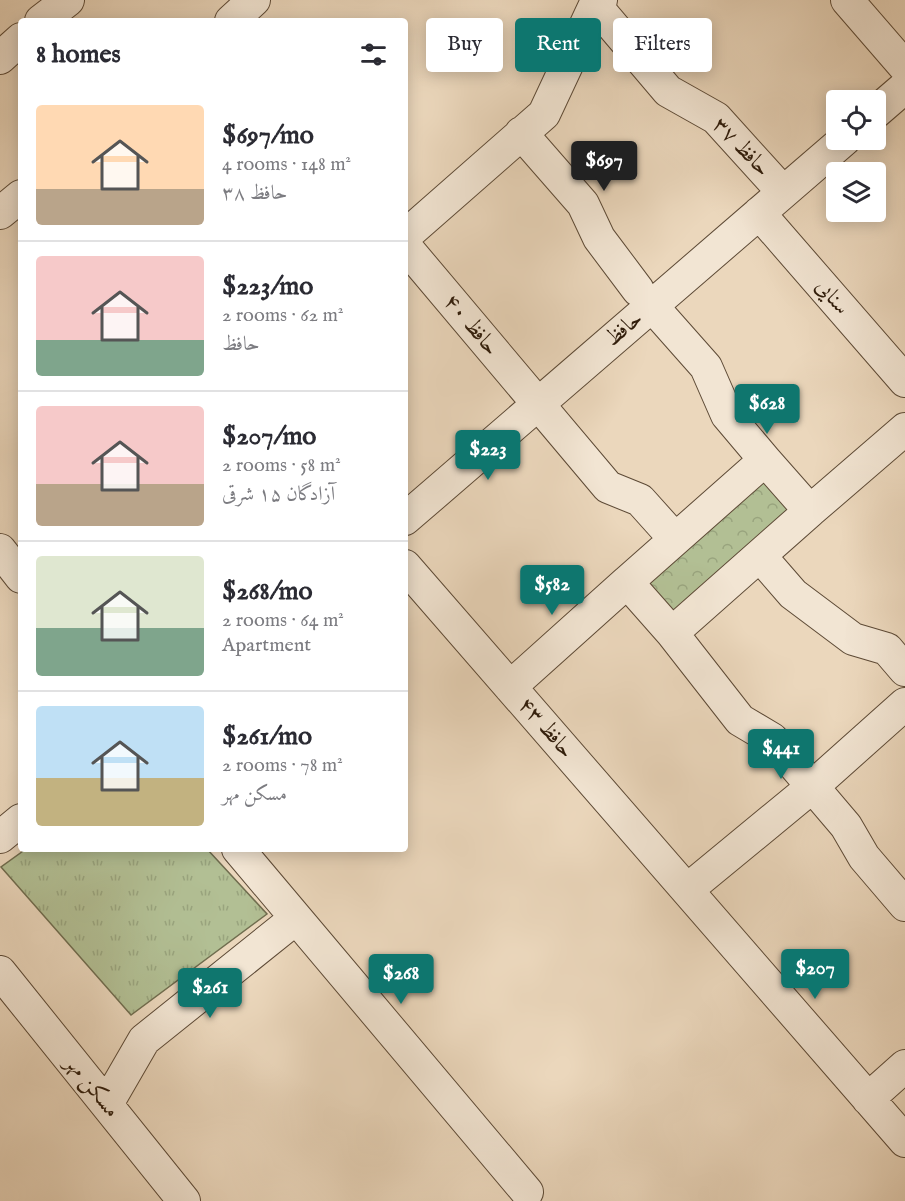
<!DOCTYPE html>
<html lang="en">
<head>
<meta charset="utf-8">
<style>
	body { margin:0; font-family:"IM FELL English",Amiri,serif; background:#f7f7f7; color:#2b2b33; height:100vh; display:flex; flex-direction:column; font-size:22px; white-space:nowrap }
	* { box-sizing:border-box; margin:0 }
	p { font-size:20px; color:#7c7c81 }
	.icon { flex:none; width:33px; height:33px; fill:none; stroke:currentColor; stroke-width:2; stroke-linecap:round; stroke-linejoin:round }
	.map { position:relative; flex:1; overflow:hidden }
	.details { position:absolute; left:18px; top:18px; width:390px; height:834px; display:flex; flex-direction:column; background:#fff; border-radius:6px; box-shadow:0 3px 15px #0003 }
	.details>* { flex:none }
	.banner { position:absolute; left:426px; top:18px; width:388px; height:54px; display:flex; gap:12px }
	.controls { position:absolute; left:826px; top:90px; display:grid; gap:12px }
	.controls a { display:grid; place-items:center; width:60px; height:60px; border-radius:6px; background:#fff; box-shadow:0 3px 15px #0003; font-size:30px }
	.price { position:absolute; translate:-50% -51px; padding:0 14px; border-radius:6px; background:#0f766e; color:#fff; font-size:20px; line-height:39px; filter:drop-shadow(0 2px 3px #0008) }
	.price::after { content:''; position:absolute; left:50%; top:36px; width:18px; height:14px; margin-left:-9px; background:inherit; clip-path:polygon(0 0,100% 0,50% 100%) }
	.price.on { background:#222; color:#fff }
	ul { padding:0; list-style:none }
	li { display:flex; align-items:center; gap:18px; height:150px; padding:0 18px }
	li+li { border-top:2px solid #e1e1e2 }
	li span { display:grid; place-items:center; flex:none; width:168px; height:120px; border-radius:6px; color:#555 }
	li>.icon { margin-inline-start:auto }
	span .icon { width:72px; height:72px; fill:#fffc; stroke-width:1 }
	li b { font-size:26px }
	h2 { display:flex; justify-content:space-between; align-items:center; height:72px; padding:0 18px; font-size:26px }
	.tag { padding:0 21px; border-radius:6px; background:#fff; box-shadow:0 3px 15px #0003; font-size:21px; line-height:54px }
	.tag.on { background:#0f766e; color:#fff }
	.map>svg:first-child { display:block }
	.grass { fill:url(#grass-tufts); stroke:#706d4f; stroke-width:1.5 }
	.park { fill:url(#park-crowns); stroke:#706d4f; stroke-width:1.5 }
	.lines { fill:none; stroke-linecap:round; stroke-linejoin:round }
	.minor-casing { stroke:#5d4a36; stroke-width:34 }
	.minor { stroke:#f2e5d3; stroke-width:32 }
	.labels { text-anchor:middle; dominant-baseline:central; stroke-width:4.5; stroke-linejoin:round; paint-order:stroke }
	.street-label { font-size:22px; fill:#2e1b0a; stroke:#f2e5d3 }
</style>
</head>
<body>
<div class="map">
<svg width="905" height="1201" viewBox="0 0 905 1201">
	<defs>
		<pattern id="grass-tufts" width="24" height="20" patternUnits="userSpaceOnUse" patternTransform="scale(1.5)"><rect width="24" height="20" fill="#b2bf94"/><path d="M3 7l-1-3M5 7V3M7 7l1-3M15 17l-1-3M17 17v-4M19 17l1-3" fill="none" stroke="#99a47e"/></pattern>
		<pattern id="park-crowns" width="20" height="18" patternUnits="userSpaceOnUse" patternTransform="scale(1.5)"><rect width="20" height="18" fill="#b2bf94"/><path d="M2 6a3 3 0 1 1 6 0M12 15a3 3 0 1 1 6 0" fill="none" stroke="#99a47e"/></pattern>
	</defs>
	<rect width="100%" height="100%" fill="#ebd7bc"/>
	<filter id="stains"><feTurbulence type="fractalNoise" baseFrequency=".00333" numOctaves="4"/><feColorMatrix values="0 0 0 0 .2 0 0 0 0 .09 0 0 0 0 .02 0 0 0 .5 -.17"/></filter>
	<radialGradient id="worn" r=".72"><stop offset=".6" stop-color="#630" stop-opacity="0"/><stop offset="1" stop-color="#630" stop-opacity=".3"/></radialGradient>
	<path class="grass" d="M 26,849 L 207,849 L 267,914 L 131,1015 L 1,867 Z"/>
	<path class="park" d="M 763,478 L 791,510 L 674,613 L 646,581 Z"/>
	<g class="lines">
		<defs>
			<path id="minor" d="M 847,0 L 905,67
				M 595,5 L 668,91 L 716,118 L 783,192
				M 41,21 L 68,0
				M 231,21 L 254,0
				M 0,58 L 21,39
				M 876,112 L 905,87
				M 521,133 L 583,204 L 599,238 L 638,290
				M 0,213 L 21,196
				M 759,213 L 905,381
				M 405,236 L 544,114 L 595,5 L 601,0
				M 405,246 L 608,487 L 640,500 L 675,539
				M 652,306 L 706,367 L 727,415 L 765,460
				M 810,511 L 905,429
				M 405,519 L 844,140
				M 0,550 L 21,577
				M 760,556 L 793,594 L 853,639 L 887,649 L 905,670
				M 405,566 L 905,1141
				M 672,633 L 810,511 L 765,460 L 627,582 L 672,633 L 740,720 L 772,739 L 846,826 L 864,857 L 905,905
				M 510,687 L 627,582
				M 0,837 L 21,820
				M 238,849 L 527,1192
				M 687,890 L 812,787 L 905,704
				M 0,972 L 184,1201
				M 868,1099 L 905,1066
				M 107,1104 L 144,1040 L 295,919"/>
		</defs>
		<use href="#minor" class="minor-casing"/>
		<use href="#minor" class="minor"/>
	</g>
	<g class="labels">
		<g class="street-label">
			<text transform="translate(741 147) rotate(46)">حافظ ۳۷</text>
			<text transform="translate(832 297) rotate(49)">سنایی</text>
			<text transform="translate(471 325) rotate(50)">حافظ ۴۰</text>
			<text transform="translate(624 329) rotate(-41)">حافظ</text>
			<text transform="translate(546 728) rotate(49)">حافظ ۴۳</text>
			<text transform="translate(92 1087) rotate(51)">مسکن مهر</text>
		</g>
	</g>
	<rect width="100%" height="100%" filter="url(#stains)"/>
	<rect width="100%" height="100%" fill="url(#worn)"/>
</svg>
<div class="controls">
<a><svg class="icon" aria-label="locate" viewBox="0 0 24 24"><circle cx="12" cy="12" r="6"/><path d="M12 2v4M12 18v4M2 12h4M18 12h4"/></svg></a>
<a><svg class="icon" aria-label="layers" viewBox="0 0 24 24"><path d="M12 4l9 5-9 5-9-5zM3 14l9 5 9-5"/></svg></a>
</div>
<b class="price on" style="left:604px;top:192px">$697</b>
<b class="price" style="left:767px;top:435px">$628</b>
<b class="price" style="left:488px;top:481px">$223</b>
<b class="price" style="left:552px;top:616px">$582</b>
<b class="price" style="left:781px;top:780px">$441</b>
<b class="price" style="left:815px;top:1000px">$207</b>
<b class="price" style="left:401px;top:1005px">$268</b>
<b class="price" style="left:210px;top:1019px">$261</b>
<div class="banner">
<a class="tag">Buy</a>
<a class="tag on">Rent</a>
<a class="tag">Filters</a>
</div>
<section class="details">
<h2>8 homes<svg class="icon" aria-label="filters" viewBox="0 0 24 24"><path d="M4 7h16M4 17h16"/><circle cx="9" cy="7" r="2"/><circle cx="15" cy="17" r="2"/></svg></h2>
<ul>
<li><span style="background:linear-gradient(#ffd9b3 70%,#b9a48a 0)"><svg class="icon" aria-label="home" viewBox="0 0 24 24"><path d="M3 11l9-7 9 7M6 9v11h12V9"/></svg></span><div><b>$697/mo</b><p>4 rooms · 148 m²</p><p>حافظ ۳۸</p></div></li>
<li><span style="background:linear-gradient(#f6c9c9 70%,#7fa58c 0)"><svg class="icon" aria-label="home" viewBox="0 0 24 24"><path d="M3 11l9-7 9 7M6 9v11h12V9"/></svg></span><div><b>$223/mo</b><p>2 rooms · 62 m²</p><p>حافظ</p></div></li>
<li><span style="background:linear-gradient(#f6c9c9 65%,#b9a48a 0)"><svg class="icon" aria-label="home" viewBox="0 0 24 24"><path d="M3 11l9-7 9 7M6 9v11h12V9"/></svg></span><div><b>$207/mo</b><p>2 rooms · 58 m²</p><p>آزادگان ۱۵ شرقی</p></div></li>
<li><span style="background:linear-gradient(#dfe7d0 60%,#7fa58c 0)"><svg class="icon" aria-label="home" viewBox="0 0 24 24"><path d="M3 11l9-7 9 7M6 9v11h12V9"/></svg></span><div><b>$268/mo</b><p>2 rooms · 64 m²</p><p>Apartment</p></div></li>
<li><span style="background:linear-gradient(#bfe0f5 60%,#c2b280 0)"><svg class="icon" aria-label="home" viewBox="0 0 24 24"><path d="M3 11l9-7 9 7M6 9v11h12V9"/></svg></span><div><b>$261/mo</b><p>2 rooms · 78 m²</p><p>مسکن مهر</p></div></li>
</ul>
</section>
</div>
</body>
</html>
